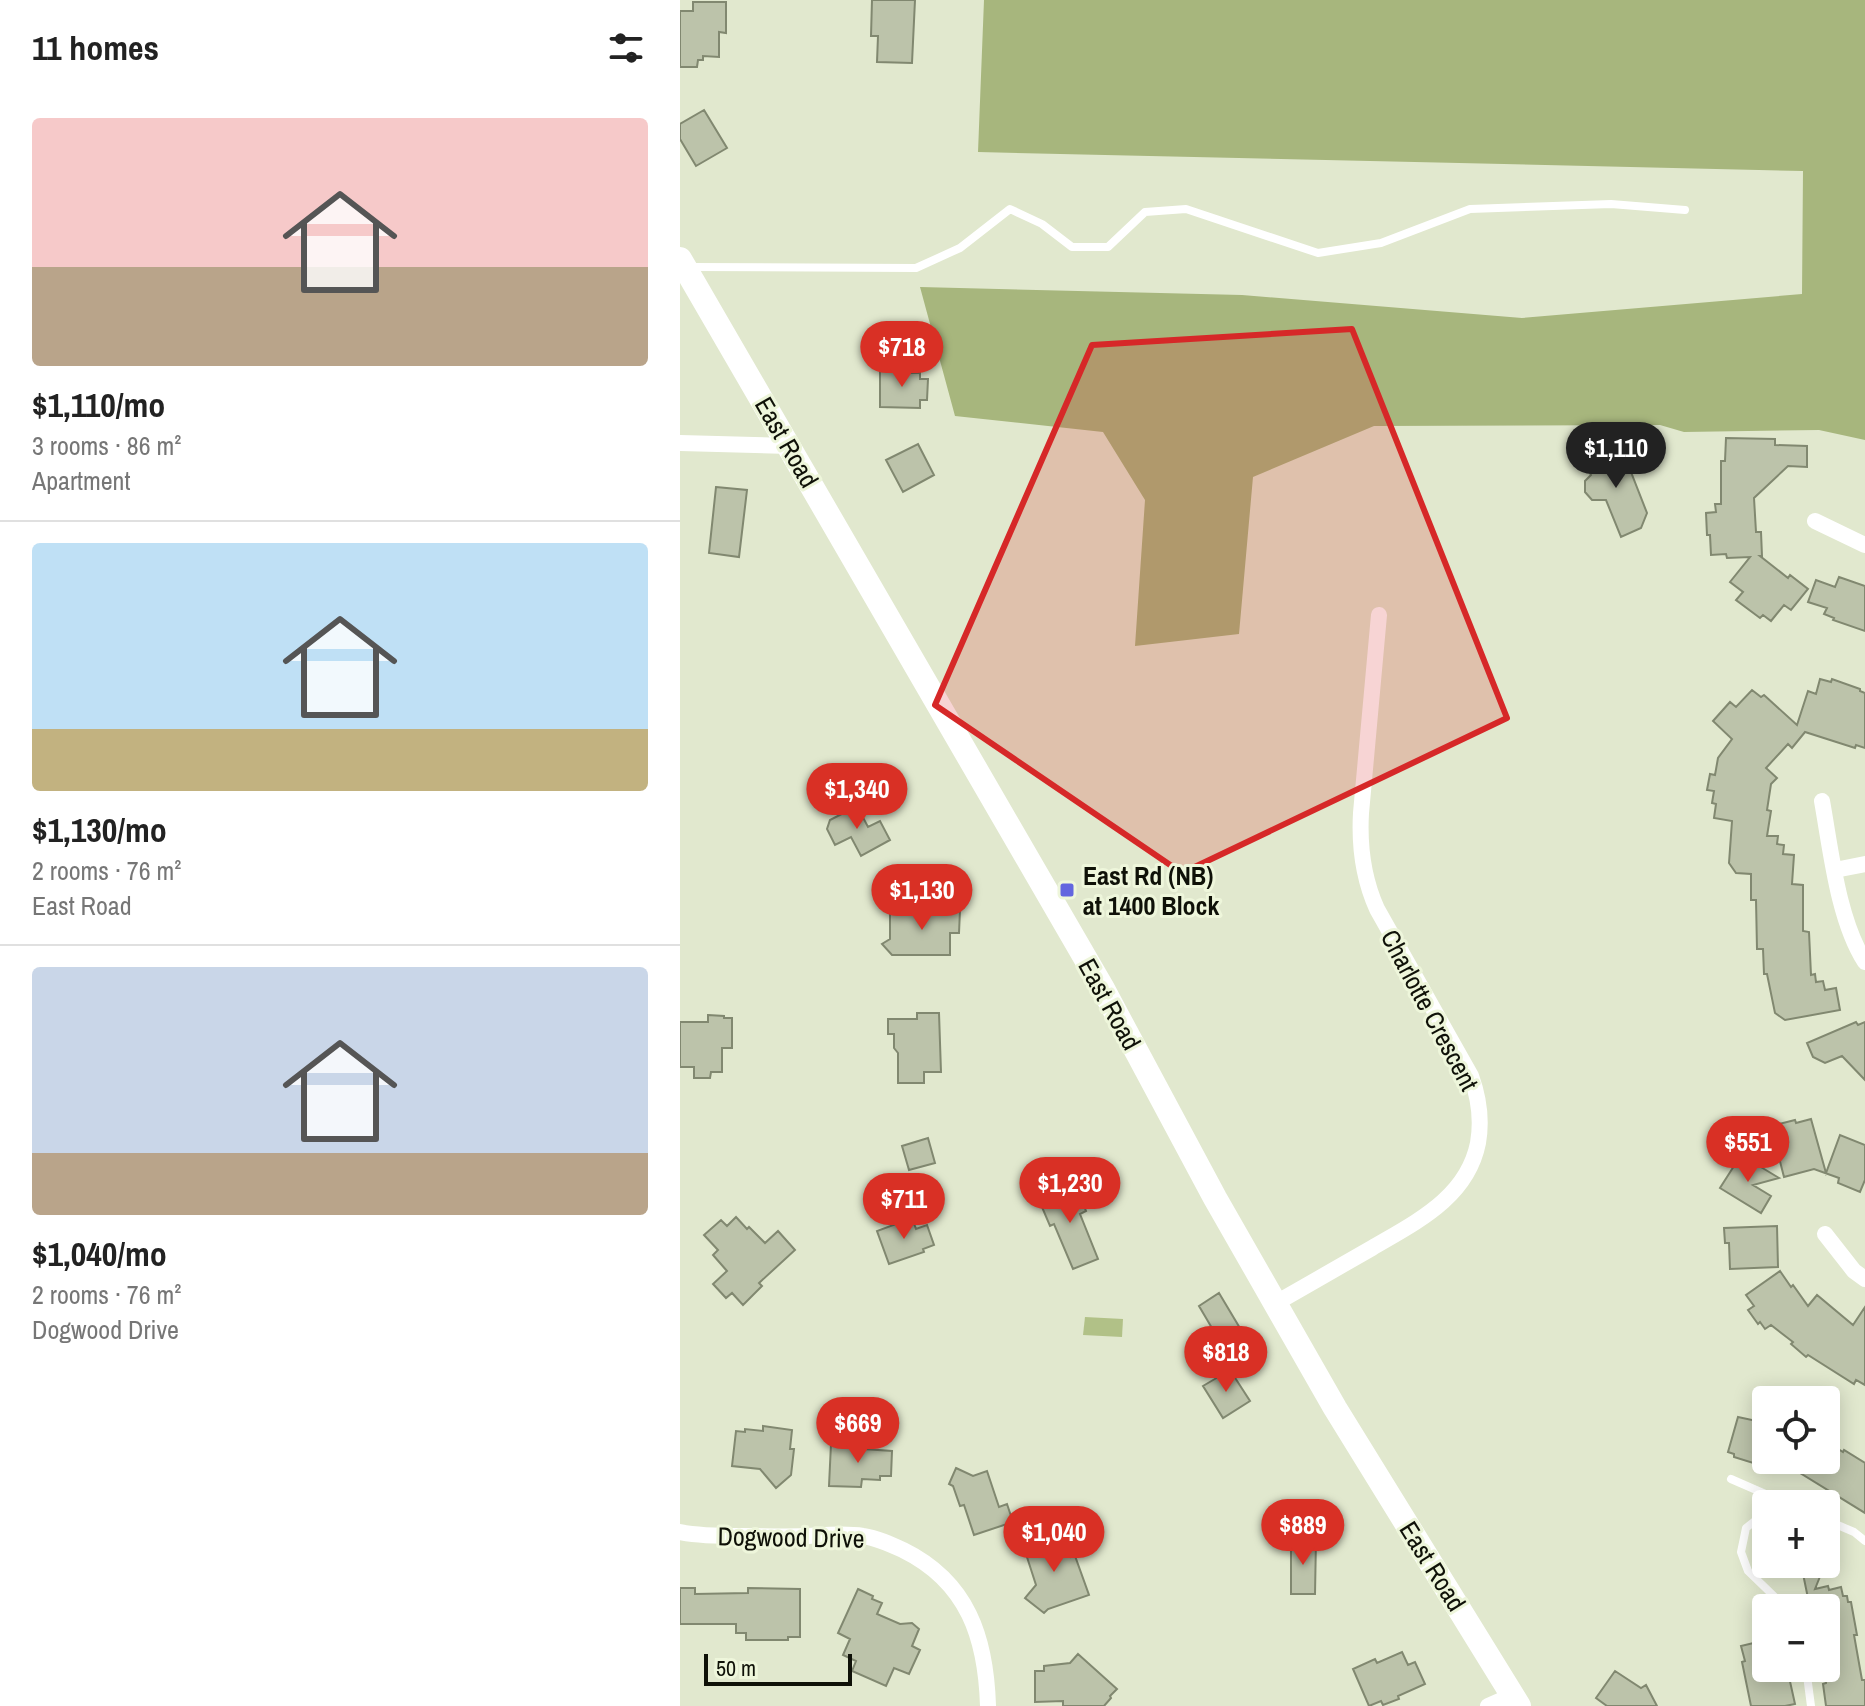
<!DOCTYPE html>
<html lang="en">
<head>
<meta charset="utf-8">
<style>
	body { margin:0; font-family:"Archivo Narrow",sans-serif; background:#f6f6f6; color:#222; height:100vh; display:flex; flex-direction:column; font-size:30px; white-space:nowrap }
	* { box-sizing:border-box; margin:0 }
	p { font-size:26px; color:#767676 }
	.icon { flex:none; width:44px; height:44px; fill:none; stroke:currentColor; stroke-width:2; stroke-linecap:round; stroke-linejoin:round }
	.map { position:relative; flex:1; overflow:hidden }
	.details { display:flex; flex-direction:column; background:#fff; width:680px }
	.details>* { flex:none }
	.tools { position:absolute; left:1072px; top:1386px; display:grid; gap:16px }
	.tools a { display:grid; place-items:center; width:88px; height:88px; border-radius:8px; background:#fff; box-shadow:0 4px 20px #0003; font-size:40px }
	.scale { position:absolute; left:24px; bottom:20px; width:148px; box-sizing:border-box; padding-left:8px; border:4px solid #0f1108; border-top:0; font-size:22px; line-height:28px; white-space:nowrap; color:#0f1108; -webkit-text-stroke:6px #eef6db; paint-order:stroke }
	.price { position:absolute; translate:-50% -68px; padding:0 18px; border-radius:28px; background:#d93025; color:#fff; font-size:26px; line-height:52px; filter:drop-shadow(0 2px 4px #0008) }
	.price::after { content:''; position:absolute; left:50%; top:48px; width:24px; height:18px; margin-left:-12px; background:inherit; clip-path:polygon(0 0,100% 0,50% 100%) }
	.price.selected { background:#222; color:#fff }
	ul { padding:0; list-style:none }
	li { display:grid; align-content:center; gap:16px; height:424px; padding:0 32px }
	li+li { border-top:2px solid #e0e0e0 }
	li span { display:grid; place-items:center; height:248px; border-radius:8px; color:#555 }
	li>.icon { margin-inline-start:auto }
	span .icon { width:144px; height:144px; fill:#fffc; stroke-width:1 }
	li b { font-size:34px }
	h2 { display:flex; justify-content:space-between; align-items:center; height:96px; padding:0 32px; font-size:34px }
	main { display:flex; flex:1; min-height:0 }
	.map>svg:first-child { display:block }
	.green { fill:#b1c187 }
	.forest { fill:#a7b67d }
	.building { fill:#bcc3aa; stroke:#818870; stroke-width:2 }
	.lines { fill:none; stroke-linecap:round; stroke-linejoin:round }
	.service { stroke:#fff; stroke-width:8 }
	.minor { stroke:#fff; stroke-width:16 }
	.secondary { stroke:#fff; stroke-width:24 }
	.marked { fill:#d62828; fill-opacity:0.2; stroke:#d62828; stroke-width:6; stroke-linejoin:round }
	.poi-dot { fill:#6366df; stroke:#eef6db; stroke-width:3 }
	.labels { text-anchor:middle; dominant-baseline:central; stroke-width:6; stroke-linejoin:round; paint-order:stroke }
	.street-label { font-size:26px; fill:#0f1108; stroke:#eef6db }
	.poi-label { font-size:26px; font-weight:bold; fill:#0f1108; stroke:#eef6db; text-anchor:start }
</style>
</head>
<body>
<main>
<section class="details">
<h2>11 homes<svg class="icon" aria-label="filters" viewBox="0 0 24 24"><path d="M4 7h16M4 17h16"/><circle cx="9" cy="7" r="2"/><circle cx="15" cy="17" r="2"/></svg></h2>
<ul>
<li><span style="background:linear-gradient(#f6c9c9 60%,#b9a48a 0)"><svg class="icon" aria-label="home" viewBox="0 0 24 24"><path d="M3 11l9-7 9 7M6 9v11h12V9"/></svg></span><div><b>$1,110/mo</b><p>3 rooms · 86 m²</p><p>Apartment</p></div></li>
<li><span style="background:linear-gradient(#bfe0f5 75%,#c2b280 0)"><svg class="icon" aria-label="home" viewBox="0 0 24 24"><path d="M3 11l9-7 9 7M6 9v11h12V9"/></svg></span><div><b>$1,130/mo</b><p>2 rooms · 76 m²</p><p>East Road</p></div></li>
<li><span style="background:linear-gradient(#c9d6e8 75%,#b9a48a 0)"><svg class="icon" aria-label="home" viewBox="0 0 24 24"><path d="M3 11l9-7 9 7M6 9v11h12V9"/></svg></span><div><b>$1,040/mo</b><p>2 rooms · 76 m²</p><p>Dogwood Drive</p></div></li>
</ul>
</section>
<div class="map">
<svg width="1185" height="1706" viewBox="0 0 1185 1706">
	<rect width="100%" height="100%" fill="#e1e8ce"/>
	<path class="green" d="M 405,1317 L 443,1319 L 442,1337 L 403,1335 Z"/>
	<path class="forest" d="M 304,0 L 1185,0 L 1185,440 L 1139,430 L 1004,432 L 980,425 L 694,426 L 573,477 L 559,634 L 455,646 L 465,500 L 423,432 L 275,416 L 240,287 L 562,295 L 842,318 L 1122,294 L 1123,171 L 298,152 Z"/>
	<path class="building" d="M 192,0 L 235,0 L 232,63 L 197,62 L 198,36 L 191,36 Z
		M 13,2 L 46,2 L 46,33 L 39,32 L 39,57 L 23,56 L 23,60 L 18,60 L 17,67 L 0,67 L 0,11 L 13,11 Z
		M 24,110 L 47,148 L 16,166 L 0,139 L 0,124 Z
		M 200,370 L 224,370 L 224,373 L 240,373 L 240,379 L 248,379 L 247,400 L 240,400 L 240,408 L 200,407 Z
		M 1046,438 L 1095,439 L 1095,445 L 1127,446 L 1127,467 L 1108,466 L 1074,498 L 1076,532 L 1081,532 L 1082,556 L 1080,556 L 1108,578 L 1110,575 L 1128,589 L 1111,610 L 1104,605 L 1091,621 L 1083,615 L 1080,618 L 1056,600 L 1063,592 L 1050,582 L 1070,557 L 1047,558 L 1046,554 L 1031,555 L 1030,535 L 1027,535 L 1026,513 L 1036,512 L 1035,504 L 1041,504 L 1041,461 L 1045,461 Z
		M 238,444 L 254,475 L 223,492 L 206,460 Z
		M 901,456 L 951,456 L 951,472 L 967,513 L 961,528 L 941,537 L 926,500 L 912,500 L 905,492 L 905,481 L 911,475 Z
		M 36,487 L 67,490 L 59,557 L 29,553 Z
		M 1159,577 L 1185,586 L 1185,631 L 1153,620 L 1154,618 L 1144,614 L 1147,608 L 1128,602 L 1136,580 L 1155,587 Z
		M 1140,679 L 1151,682 L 1152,679 L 1180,689 L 1180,691 L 1185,693 L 1185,748 L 1176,745 L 1175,748 L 1125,732 L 1112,748 L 1108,744 L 1086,768 L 1097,778 L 1091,784 L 1087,810 L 1091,811 L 1087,836 L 1098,836 L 1097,844 L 1104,845 L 1103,854 L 1114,855 L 1112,884 L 1123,885 L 1123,931 L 1129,932 L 1131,975 L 1135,974 L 1136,982 L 1143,981 L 1145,990 L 1156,988 L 1160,1010 L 1105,1020 L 1095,1013 L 1087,974 L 1084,974 L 1083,949 L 1077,949 L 1076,900 L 1071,900 L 1071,874 L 1056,873 L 1049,863 L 1052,821 L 1034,818 L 1036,804 L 1032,803 L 1034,791 L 1027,790 L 1030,774 L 1035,775 L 1038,758 L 1052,739 L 1033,721 L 1050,702 L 1056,707 L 1072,690 L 1081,697 L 1084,695 L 1117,725 L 1128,691 L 1136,694 Z
		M 177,806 L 188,827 L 200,821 L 210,840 L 181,856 L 171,837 L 155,845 L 147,829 L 150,820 Z
		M 210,910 L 280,910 L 279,933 L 270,933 L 270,955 L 212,955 L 202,944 L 210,939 Z
		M 237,1013 L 259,1013 L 261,1072 L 244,1072 L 244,1083 L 218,1083 L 218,1053 L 214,1048 L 214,1034 L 208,1034 L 208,1019 L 237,1019 Z
		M 28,1015 L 44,1016 L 44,1018 L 52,1018 L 52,1048 L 42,1048 L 42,1072 L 31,1072 L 30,1078 L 14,1078 L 14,1067 L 0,1067 L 0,1022 L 28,1022 Z
		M 1176,1022 L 1178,1025 L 1185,1022 L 1185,1080 L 1162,1056 L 1145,1063 L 1133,1057 L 1127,1043 Z
		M 1131,1119 L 1146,1173 L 1160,1135 L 1185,1145 L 1185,1180 L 1180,1192 L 1158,1183 L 1159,1178 L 1134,1169 L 1104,1177 L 1091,1126 L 1115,1120 L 1116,1123 Z
		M 248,1138 L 255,1163 L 229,1170 L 222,1146 Z
		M 1061,1155 L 1099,1178 L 1073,1185 L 1091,1196 L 1081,1213 L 1040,1188 Z
		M 396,1186 L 406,1211 L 400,1214 L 418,1259 L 393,1269 L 374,1224 L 370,1226 L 359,1200 Z
		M 56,1217 L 67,1229 L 69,1227 L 85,1243 L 98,1231 L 115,1250 L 79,1283 L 82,1286 L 63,1305 L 52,1293 L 46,1298 L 33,1284 L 47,1271 L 33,1255 L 38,1250 L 24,1235 L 41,1220 L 47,1226 Z
		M 232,1218 L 236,1229 L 247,1225 L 254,1245 L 243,1249 L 244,1252 L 209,1264 L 197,1231 Z
		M 1097,1226 L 1098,1267 L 1050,1269 L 1049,1243 L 1045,1243 L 1044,1228 Z
		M 1100,1271 L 1111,1287 L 1113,1285 L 1128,1306 L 1137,1295 L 1173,1325 L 1185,1307 L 1185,1385 L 1176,1380 L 1174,1384 L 1128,1355 L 1126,1357 L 1111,1344 L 1113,1342 L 1091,1325 L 1085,1329 L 1080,1322 L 1078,1324 L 1068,1310 L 1074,1306 L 1066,1295 Z
		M 539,1293 L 570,1345 L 549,1357 L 519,1306 Z
		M 550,1370 L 570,1401 L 543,1418 L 523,1386 Z
		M 1058,1417 L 1086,1423 L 1086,1467 L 1054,1457 L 1054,1454 L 1048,1452 Z
		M 83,1426 L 112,1430 L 110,1449 L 114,1449 L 111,1475 L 96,1488 L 80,1469 L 52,1466 L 56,1431 L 65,1432 L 65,1429 L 83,1431 Z
		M 151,1444 L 184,1446 L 184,1449 L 212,1451 L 211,1476 L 200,1476 L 200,1480 L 182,1479 L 181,1487 L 149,1486 Z
		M 1155,1447 L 1163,1452 L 1164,1450 L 1185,1463 L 1185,1513 L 1099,1460 L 1146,1460 L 1146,1456 L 1149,1457 Z
		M 276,1468 L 293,1476 L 307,1471 L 319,1507 L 327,1504 L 333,1522 L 294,1535 L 284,1505 L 280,1506 L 273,1486 L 269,1484 Z
		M 383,1534 L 391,1557 L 395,1556 L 409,1595 L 368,1609 L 364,1613 L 345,1598 L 356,1585 L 346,1554 L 350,1552 L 347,1544 L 372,1536 L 372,1538 Z
		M 636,1539 L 635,1594 L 611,1594 L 611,1540 Z
		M 1121,1564 L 1145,1564 L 1135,1589 L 1148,1586 L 1149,1590 L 1161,1587 L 1163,1596 L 1167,1596 L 1168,1602 L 1171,1602 L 1177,1635 L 1174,1635 L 1182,1680 L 1185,1680 L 1185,1706 L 1146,1706 L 1143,1684 L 1146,1683 L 1146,1608 L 1130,1608 Z
		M 0,1588 L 15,1588 L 15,1594 L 68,1593 L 68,1588 L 120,1589 L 120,1637 L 108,1637 L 108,1640 L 66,1640 L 66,1633 L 56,1633 L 56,1624 L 0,1624 Z
		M 178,1589 L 193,1596 L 192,1599 L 202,1603 L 197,1614 L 220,1624 L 232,1623 L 239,1629 L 232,1646 L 240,1650 L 229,1674 L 214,1668 L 206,1686 L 172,1671 L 176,1661 L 163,1655 L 170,1639 L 158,1633 Z
		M 1086,1640 L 1086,1668 L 1107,1668 L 1115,1704 L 1105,1706 L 1071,1706 L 1062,1662 L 1065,1661 L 1061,1646 Z
		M 722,1652 L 728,1665 L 735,1662 L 745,1684 L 718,1696 L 719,1699 L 703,1705 L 701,1701 L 689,1706 L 673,1669 L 695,1659 L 697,1663 Z
		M 398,1654 L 437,1689 L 430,1696 L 431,1698 L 424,1706 L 383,1706 L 383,1701 L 355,1702 L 355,1671 L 364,1671 L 364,1666 L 390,1663 Z
		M 935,1671 L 961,1688 L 966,1685 L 977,1706 L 927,1706 L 916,1698 Z"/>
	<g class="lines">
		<path class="service" d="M 11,267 L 236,268 L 280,248 L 330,209 L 362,224 L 392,247 L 428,247 L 465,212 L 506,209 L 638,253 L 701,243 L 790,209 L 931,204 L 1005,210
			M 1051,1479 L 1108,1504
			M 1086,1512 L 1066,1528 L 1061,1552 L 1068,1571 L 1100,1602 L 1102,1608
			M 1146,1520 L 1174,1532 L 1185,1541
			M 1126,1668 L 1131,1706"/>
		<path class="minor" d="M 0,443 L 110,446
			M 1135,521 L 1185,545
			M 1142,801 C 1151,851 1158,920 1185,962
			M 1155,870 L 1185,864
			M 1145,1234 L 1174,1271 L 1185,1279
			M 596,1303 C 628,1285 660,1266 692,1248 C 736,1222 787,1198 798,1143 C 802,1120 799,1098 791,1076 L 697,909 C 683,878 679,848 681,813 L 699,615
			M 0,1532 C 20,1536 41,1536 61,1536 C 83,1536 105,1537 128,1536 C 146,1535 165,1533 183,1536 C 197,1538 210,1544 223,1550 C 288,1582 306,1638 308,1706
			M 808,1706 L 833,1695"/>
		<path class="secondary" d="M 0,259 L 422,987 L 535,1198 L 655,1408 L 839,1706"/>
	</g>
	<path class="marked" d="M 672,329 L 827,718 L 502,873 L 255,705 L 412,345 Z"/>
	<rect class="poi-dot" x="379" y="882" width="16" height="16" rx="4"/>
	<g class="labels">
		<g class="street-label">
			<text transform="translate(107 442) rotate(60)">East Road</text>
			<text transform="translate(430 1004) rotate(61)">East Road</text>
			<text transform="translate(750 1010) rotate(62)">Charlotte Crescent</text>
			<text transform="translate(111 1537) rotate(1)">Dogwood Drive</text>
			<text transform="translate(753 1566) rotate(58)">East Road</text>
		</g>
		<g class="poi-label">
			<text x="403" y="875">East Rd (NB)<tspan x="403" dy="30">at 1400 Block</tspan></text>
		</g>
	</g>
</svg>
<div class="tools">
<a><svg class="icon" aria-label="locate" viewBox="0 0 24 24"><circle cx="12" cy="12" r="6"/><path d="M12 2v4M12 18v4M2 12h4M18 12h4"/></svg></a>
<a>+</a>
<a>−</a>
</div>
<div class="scale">50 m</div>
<b class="price" style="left:222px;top:389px">$718</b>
<b class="price selected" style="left:936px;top:490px">$1,110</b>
<b class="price" style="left:177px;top:831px">$1,340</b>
<b class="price" style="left:242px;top:932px">$1,130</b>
<b class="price" style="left:1068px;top:1184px">$551</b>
<b class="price" style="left:390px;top:1225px">$1,230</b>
<b class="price" style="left:224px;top:1241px">$711</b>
<b class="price" style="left:546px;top:1394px">$818</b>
<b class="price" style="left:178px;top:1465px">$669</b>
<b class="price" style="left:623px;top:1567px">$889</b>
<b class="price" style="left:374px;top:1574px">$1,040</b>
</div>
</main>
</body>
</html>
